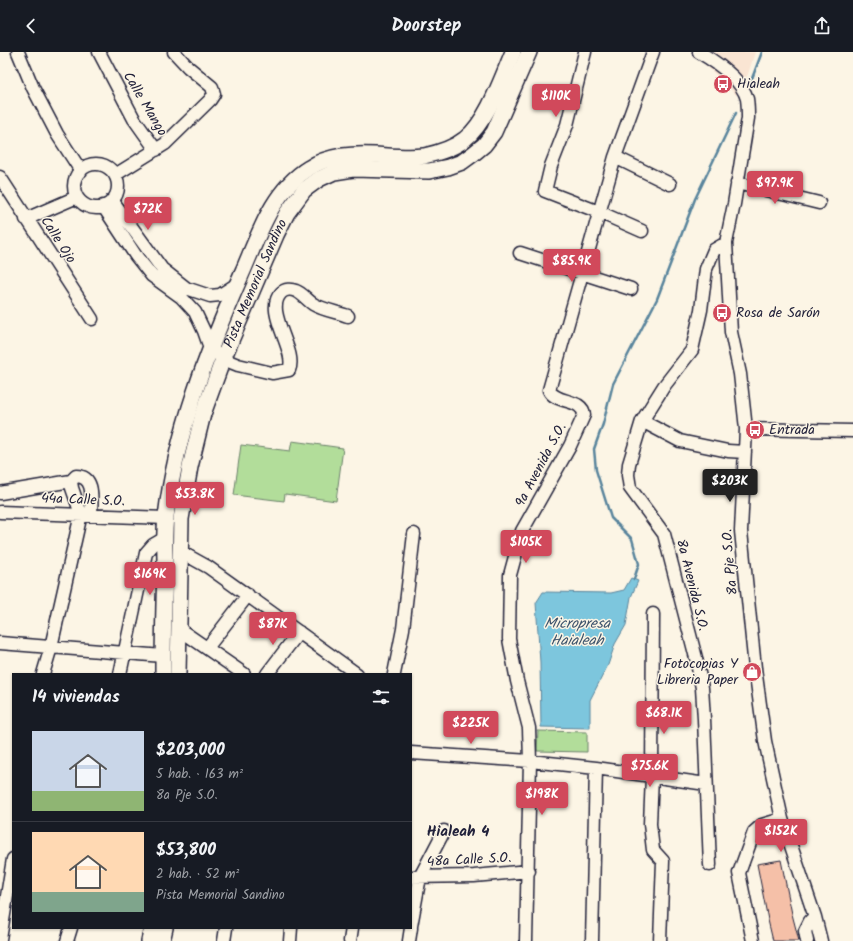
<!DOCTYPE html>
<html lang="es">
<head>
<meta charset="utf-8">
<style>
	body { margin:0; font-family:Kalam,sans-serif; background:#242831; color:#f1f3f6; height:100vh; display:flex; flex-direction:column; font-size:15px; white-space:nowrap }
	* { box-sizing:border-box; margin:0 }
	p { font-size:13px; color:#9ea1a6 }
	.icon { flex:none; width:22px; height:22px; fill:none; stroke:currentColor; stroke-width:2; stroke-linecap:round; stroke-linejoin:round }
	.map { position:relative; flex:1; overflow:hidden }
	.sheet { position:absolute; left:12px; top:621px; width:400px; height:256px; display:flex; flex-direction:column; background:#171b24; border-radius:0px; box-shadow:0 1px 3px #0004 }
	.sheet>* { flex:none }
	.price { position:absolute; translate:-50% -34px; padding:0 9px; border-radius:4px; background:#d1495b; color:#fff; font-size:13px; line-height:26px; filter:drop-shadow(0 1px 2px #0008) }
	.price::after { content:''; position:absolute; left:50%; top:24px; width:12px; height:9px; margin-left:-6px; background:inherit; clip-path:polygon(0 0,100% 0,50% 100%) }
	.price.selected { background:#222; color:#fff }
	ul { padding:0; list-style:none }
	li { display:flex; align-items:center; gap:12px; height:100px; padding:0 20px }
	li+li { border-top:1px solid #363941 }
	li span { display:grid; place-items:center; flex:none; width:112px; height:80px; border-radius:0px; color:#555 }
	li>.icon { margin-inline-start:auto }
	span .icon { width:48px; height:48px; fill:#fffc; stroke-width:1 }
	li b { font-size:17px }
	h2 { display:flex; justify-content:space-between; align-items:center; height:48px; padding:0 20px; font-size:17px }
	header { display:flex; justify-content:space-between; align-items:center; height:52px; padding:0 20px; background:#171b24; font-size:18px; font-weight:700 }
	.map>svg:first-child { display:block }
	.built { fill:#fae5d3 }
	.green { fill:#b2dd9a; stroke:#6a806a }
	.water { fill:#7dc6dd; stroke:#59849c }
	.lines { fill:none; stroke-linecap:round; stroke-linejoin:round }
	.stream { stroke:#59849c; stroke-width:2.5 }
	.building { fill:#f5c0a8; stroke:#22223b }
	.minor-casing { stroke:#22223b; stroke-width:15 }
	.major-casing { stroke:#22223b; stroke-width:18 }
	.minor { stroke:#fcf5e5; stroke-width:12 }
	.major { stroke:#fcf5e5; stroke-width:15 }
	.labels { text-anchor:middle; dominant-baseline:central; stroke-width:3; stroke-linejoin:round; paint-order:stroke }
	.poi-label { font-size:14px; fill:#22223b; stroke:#fcf5e5; text-anchor:start }
	.street-label { font-size:14px; fill:#22223b; stroke:#fcf5e5 }
	.water-label { font-size:15px; font-style:italic; fill:#3d536c; stroke:#fcf5e5 }
	.neighbourhood-label { font-size:15px; font-weight:bold; fill:#22223b; stroke:#fcf5e5 }
</style>
</head>
<body>
<header><svg class="icon" aria-label="back" viewBox="0 0 24 24"><path d="M15 5l-7 7 7 7"/></svg>Doorstep<svg class="icon" aria-label="share" viewBox="0 0 24 24"><path d="M12 15V3M7 8l5-5 5 5M5 13v7h14v-7"/></svg></header>
<div class="map">
<svg width="853" height="889" viewBox="0 0 853 889">
	<rect width="100%" height="100%" fill="#fcf5e5"/>
	<filter id="ink" filterUnits="userSpaceOnUse"><feTurbulence type="fractalNoise" baseFrequency=".025" numOctaves="2"/><feDisplacementMap in="SourceGraphic" scale="8" xChannelSelector="R" yChannelSelector="G"/><feConvolveMatrix kernelMatrix="1 2 1 2 8 2 1 2 1" color-interpolation-filters="sRGB"/></filter>
	<g filter="url(#ink)">
		<path class="built" d="M 693,0 L 755,0 L 748,22 L 736,43 Z"/>
		<path class="green" d="M 292,389 L 343,396 L 336,449 L 285,442 L 284,449 L 234,443 L 241,393 L 290,399 Z
			M 538,679 L 587,680 L 587,700 L 537,699 Z"/>
		<path class="water" d="M 631,526 L 638,529 L 631,545 L 626,573 L 615,592 L 608,613 L 590,648 L 590,676 L 541,675 L 540,610 L 536,551 L 543,540 L 611,541 L 624,538 Z"/>
		<g class="lines">
			<path class="stream" d="M 748,37 L 762,0
				M 634,527 L 639,512 L 632,487 L 611,466 L 596,418 L 594,397 L 603,372 L 613,332 L 657,247 L 695,147 L 736,61"/>
		</g>
		<path class="building" d="M 781,808 L 792,862 L 799,889 L 773,889 L 768,868 L 757,812 Z"/>
		<g class="lines">
			<defs>
				<path id="minor" d="M 18,0 L 33,36 L 57,82 L 81,119
					M 99,0 L 134,67 L 156,98
					M 585,0 L 567,73 L 551,114 L 545,139 L 599,160 L 642,179
					M 699,0 C 716,10 742,27 747,47 C 748,53 748,60 748,66 L 734,152 L 726,191 L 731,280 L 740,322 L 746,377 L 741,479 L 755,616 L 765,689 L 782,767 L 815,865 L 821,889
					M 615,105 L 670,132
					M74 134a22 22 0 1 1 44 0a22 22 0 1 1-44 0Z
					M 115,123 L 165,92 L 210,48 L 214,42 L 212,35 L 188,15 L 174,0
					M 0,125 L 92,267
					M 737,131 L 819,151
					M 112,148 L 162,217 L 186,236 L 210,244 L 220,243 L 237,232
					M 103,154 L 136,204 L 152,224 L 181,245 L 195,260 L 204,279 L 210,296 L 223,307 L 238,313 L 272,321 L 289,318 C 298,299 263,259 281,241 C 285,237 291,237 296,239 C 302,241 307,248 313,252 C 323,258 337,260 348,264
					M 26,167 L 77,145
					M 520,201 L 631,237
					M 642,369 L 680,389 L 728,399 L 745,400
					M 746,377 L 853,379
					M 0,441 L 71,429
					M 0,460 L 166,466
					M 181,500 L 208,515 L 357,622
					M 653,562 L 652,724 L 650,772 L 653,798 L 663,809 L 660,889
					M 179,577 L 244,622
					M 0,591 L 163,604
					M 207,596 L 248,543
					M 43,622 L 51,595 L 81,462 L 72,436 L 71,429 L 76,424 C 96,424 91,449 91,463
					M 120,622 L 146,501 L 153,493 L 165,486
					M 267,622 L 299,580
					M 394,622 L 403,577 L 414,482
					M 411,701 L 530,709 L 596,716 L 706,732
					M 710,813 L 704,667 L 702,636 L 696,606 L 664,482 L 630,436 L 628,423 L 629,412 L 642,369 L 664,334 L 692,298 L 701,258 L 706,217 L 714,198 L 726,191
					M 411,825 L 474,824 L 529,819
					M 411,874 L 420,825 L 444,779
					M 0,887 L 13,807
					M 67,889 L 71,876
					M 224,889 L 226,876
					M 290,889 L 291,876
					M 350,889 L 352,876
					M 409,889 L 411,876
					M 526,889 L 530,709 L 529,676 L 517,629 L 509,587 L 510,523 L 522,479 L 570,394 L 584,363 C 583,346 555,352 549,338 L 615,105 L 653,0
					M 592,889 L 596,716
					M 753,889 L 739,821 L 754,780 L 762,773 L 782,767
					M 807,889 L 805,879 L 810,869 L 815,865"/>
				<g id="major">
					<path d="M 163,622 C 163,586 164,549 165,513 C 165,497 164,480 166,465 C 176,379 208,298 243,219 C 259,182 273,138 309,116 C 329,103 353,102 375,103 C 391,104 408,106 424,104 C 438,101 454,96 465,87 C 487,70 502,26 513,0"/>
					<path id="s1" d="M 178,622 L 181,467 L 190,415 L 203,362 L 223,307 L 276,183 L 287,161 L 304,138 L 319,127 L 334,120 L 353,117 L 429,119 L 448,115 L 462,110 L 473,102 L 484,93 L 494,80 L 529,0"/>
					<path d="M 149,889 L 152,876"/>
					<path d="M 162,889 L 165,876"/>
				</g>
			</defs>
			<use href="#minor" class="minor-casing"/>
			<use href="#major" class="major-casing"/>
			<use href="#minor" class="minor"/>
			<use href="#major" class="major"/>
		</g>
	</g>
	<defs>
		<symbol id="bus-disc" viewBox="-11 -11 22 22"><circle r="9.5" fill="#d1495b" stroke="#fcf5e5"/><path d="M-5-6H5V4H4V6H2V4H-2V6H-4V4H-5ZM-3.5-4V0h7V-4ZM-3.5 1.2v1.5H-2V1.2ZM2 1.2v1.5H3.5V1.2Z" fill="#fff"/></symbol>
		<symbol id="shop-disc" viewBox="-11 -11 22 22"><circle r="9.5" fill="#d1495b" stroke="#fcf5e5"/><path d="M-5-2.5h2.3a2.7 3.5 0 0 1 5.4 0H5L5.5 6h-11ZM-1.5-2.5h3a1.5 2.3 0 0 0-3 0Z" fill="#fff"/></symbol>
	</defs>
	<g fill-rule="evenodd">
		<use href="#bus-disc" x="712" y="21" width="22" height="22"/>
		<use href="#bus-disc" x="711" y="250" width="22" height="22"/>
		<use href="#bus-disc" x="744" y="367" width="22" height="22"/>
		<use href="#shop-disc" x="741" y="609" width="22" height="22"/>
	</g>
	<g class="labels">
		<g class="poi-label">
			<text x="737" y="32">Hialeah</text>
			<text x="736" y="261">Rosa de Sarón</text>
			<text x="769" y="378">Entrada</text>
			<text x="738" y="612" text-anchor="end">Fotocopias Y<tspan x="738" dy="16">Libreria Paper</tspan></text>
		</g>
		<g class="street-label">
			<text transform="translate(145 52) rotate(59)">Calle Mango</text>
			<text transform="translate(58 188) rotate(57)">Calle Ojo</text>
			<text stroke="none"><textPath href="#s1" startOffset="403">Pista Memorial Sandino</textPath></text>
			<text transform="translate(541 413) rotate(-62)">9a Avenida S.O.</text>
			<text transform="translate(83 448) rotate(2)">44a Calle S.O.</text>
			<text transform="translate(730 510) rotate(-95)">8a Pje S.O.</text>
			<text transform="translate(692 533) rotate(76)">8a Avenida S.O.</text>
			<text transform="translate(469 808) rotate(-3)">48a Calle S.O.</text>
		</g>
		<g class="water-label">
			<text x="577" y="572">Micropresa<tspan x="577" dy="17">Haialeah</tspan></text>
		</g>
		<g class="neighbourhood-label">
			<text x="458" y="780">Hialeah 4</text>
		</g>
	</g>
</svg>
<b class="price" style="left:556px;top:66px">$110K</b>
<b class="price" style="left:775px;top:153px">$97.9K</b>
<b class="price" style="left:148px;top:179px">$72K</b>
<b class="price" style="left:572px;top:231px">$85.9K</b>
<b class="price selected" style="left:730px;top:451px">$203K</b>
<b class="price" style="left:195px;top:464px">$53.8K</b>
<b class="price" style="left:526px;top:512px">$105K</b>
<b class="price" style="left:150px;top:544px">$169K</b>
<b class="price" style="left:273px;top:594px">$87K</b>
<b class="price" style="left:664px;top:683px">$68.1K</b>
<b class="price" style="left:471px;top:693px">$225K</b>
<b class="price" style="left:650px;top:736px">$75.6K</b>
<b class="price" style="left:542px;top:764px">$198K</b>
<b class="price" style="left:781px;top:801px">$152K</b>
<section class="sheet">
<h2>14 viviendas<svg class="icon" aria-label="filters" viewBox="0 0 24 24"><path d="M4 7h16M4 17h16"/><circle cx="9" cy="7" r="2"/><circle cx="15" cy="17" r="2"/></svg></h2>
<ul>
<li><span style="background:linear-gradient(#c9d6e8 75%,#8fb573 0)"><svg class="icon" aria-label="home" viewBox="0 0 24 24"><path d="M3 11l9-7 9 7M6 9v11h12V9"/></svg></span><div><b>$203,000</b><p>5 hab. · 163 m²</p><p>8a Pje S.O.</p></div></li>
<li><span style="background:linear-gradient(#ffd9b3 75%,#7fa58c 0)"><svg class="icon" aria-label="home" viewBox="0 0 24 24"><path d="M3 11l9-7 9 7M6 9v11h12V9"/></svg></span><div><b>$53,800</b><p>2 hab. · 52 m²</p><p>Pista Memorial Sandino</p></div></li>
</ul>
</section>
</div>
</body>
</html>
